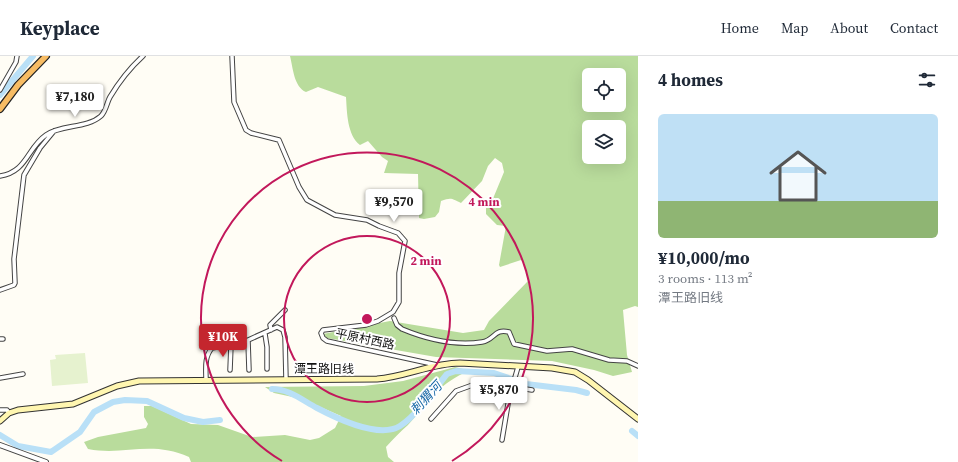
<!DOCTYPE html>
<html lang="en">
<head>
<meta charset="utf-8">
<style>
	body { margin:0; font-family:"Source Serif 4","Noto Sans SC",serif; background:#f2f2f3; color:#1f2937; height:100vh; display:flex; flex-direction:column; font-size:15px; white-space:nowrap }
	* { box-sizing:border-box; margin:0 }
	p { font-size:13px; color:#747a83 }
	.icon { flex:none; width:22px; height:22px; fill:none; stroke:currentColor; stroke-width:2; stroke-linecap:round; stroke-linejoin:round }
	.map { position:relative; flex:1; overflow:hidden }
	.side { display:flex; flex-direction:column; background:#fff; width:320px }
	.side>* { flex:none }
	.buttons { position:absolute; left:582px; top:12px; display:grid; gap:8px }
	.buttons a { display:grid; place-items:center; width:44px; height:44px; border-radius:6px; background:#fff; box-shadow:0 4px 16px #0002; font-size:20px }
	.price { position:absolute; translate:-50% -34px; padding:0 9px; border-radius:4px; background:#fff; color:#222; font-size:13px; line-height:26px; filter:drop-shadow(0 1px 2px #0008) }
	.price::after { content:''; position:absolute; left:50%; top:24px; width:12px; height:9px; margin-left:-6px; background:inherit; clip-path:polygon(0 0,100% 0,50% 100%) }
	.price.active { background:#c4262e; color:#fff }
	ul { padding:0; list-style:none }
	li { display:grid; align-content:center; gap:8px; height:212px; padding:0 20px }
	li+li { border-top:1px solid #e0e1e3 }
	li span { display:grid; place-items:center; height:124px; border-radius:6px; color:#555 }
	li>.icon { margin-inline-start:auto }
	span .icon { width:72px; height:72px; fill:#fffc; stroke-width:1 }
	li b { font-size:17px }
	h2 { display:flex; justify-content:space-between; align-items:center; height:48px; padding:0 20px; font-size:17px }
	header { display:flex; align-items:center; gap:24px; box-sizing:border-box; height:56px; padding:0 20px; background:#fff; border-bottom:1px solid #e0e1e3 }
	header strong { font-size:19px }
	nav { display:flex; gap:22px; margin-inline-start:auto; font-size:14px }
	main { display:flex; flex:1; min-height:0 }
	.map>svg:first-child { display:block }
	.forest { fill:#b9dc9c; fill-rule:evenodd }
	.pitch { fill:#e6f2cf }
	.lines { fill:none; stroke-linecap:round; stroke-linejoin:round }
	.river { stroke:#b9e0f7; stroke-width:6 }
	.minor-casing { stroke:#444; stroke-width:5.5 }
	.tertiary-casing { stroke:#444; stroke-width:6 }
	.secondary-casing { stroke:#333; stroke-width:7 }
	.trunk-casing { stroke:#222; stroke-width:8 }
	.minor { stroke:#fff; stroke-width:3.5 }
	.tertiary { stroke:#fff; stroke-width:4 }
	.secondary { stroke:#fff6b0; stroke-width:5 }
	.trunk { stroke:#f7bc64; stroke-width:5.5 }
	.ring { fill:none; stroke:#c2185b; stroke-width:2 }
	.labels { text-anchor:middle; dominant-baseline:central; stroke-width:4; stroke-linejoin:round; paint-order:stroke }
	.street-label { font-size:12px; fill:#111; stroke:#fff }
	.water-label { font-size:13px; font-style:italic; fill:#1768a6; stroke:#fff }
	.centre { fill:#c2185b; stroke:#fff; stroke-width:2 }
	.ring-label { font-size:12px; text-anchor:middle; font-weight:bold; fill:#c2185b; stroke:#fff; stroke-width:4; stroke-linejoin:round; paint-order:stroke }
</style>
</head>
<body>
<header>
<strong>Keyplace</strong>
<nav><a>Home</a><a>Map</a><a>About</a><a>Contact</a></nav>
</header>
<main>
<div class="map">
<svg width="638" height="406" viewBox="0 0 638 406">
	<rect width="100%" height="100%" fill="#fffdf5"/>
	<path class="forest" d="M 290,0 L 638,0 L 638,251 L 635,250 L 623,254 L 627,299 L 632,316 L 613,320 L 594,314 L 552,305 L 436,301 L 327,282 L 323,278 L 390,265 L 463,277 L 484,274 L 489,265 L 528,225 L 524,206 L 521,204 L 500,211 L 499,209 L 506,170 L 497,169 L 486,158 L 486,152 L 492,145 L 504,116 L 502,107 L 495,102 L 488,110 L 482,125 L 461,147 C 452,143 452,141 441,145 L 439,156 L 435,161 L 424,163 L 419,162 L 418,118 L 384,117 L 388,105 L 382,101 L 368,85 L 360,89 C 347,79 347,56 346,41 L 318,31 L 306,36 C 294,31 293,12 290,0 ZM 589,19 L 619,19 L 619,49 L 589,49 ZM 589,71 L 619,71 L 619,101 L 589,101 Z
		M 455,311 L 463,313 L 464,317 C 436,330 427,349 408,369 C 400,376 393,383 386,391 L 388,401 L 394,406 L 191,406 L 189,401 C 151,384 124,400 88,393 L 84,386 L 98,381 L 146,372 L 148,368 L 144,361 L 144,350 L 152,350 L 191,368 L 218,369 L 252,381 L 285,379 L 310,384 L 319,382 L 335,372 L 341,360 L 302,343 L 274,337 L 265,331 L 364,330 L 403,325 Z"/>
	<path class="pitch" d="M 85,297 L 88,327 L 52,330 L 50,304 L 56,303 L 55,299 Z"/>
	<g class="lines">
		<path class="river" d="M 0,39 L 33,0
			M 272,333 C 289,333 302,344 317,352 C 336,362 379,383 400,370 C 417,359 434,334 447,318 L 456,315 L 494,317 L 526,328 L 576,334 L 587,337
			M 632,375 L 638,380
			M 0,379 L 18,390 L 51,396 L 80,376 L 94,356 L 113,346 L 125,344 L 147,345 L 184,362 L 203,366 L 220,364"/>
		<defs>
			<path id="minor" d="M 232,0 L 234,46 L 246,74 L 251,77 L 279,84 L 299,131 L 307,144 L 335,159 L 367,164 L 379,170 L 398,177 L 405,185 L 399,217 L 399,246 L 393,256 L 378,265 L 366,269 L 323,274 L 321,277 L 323,282 L 327,285 L 437,309
				M 0,34 L 16,6 L 17,0
				M 0,120 C 27,116 27,92 46,79 C 62,68 86,73 101,60 C 106,55 107,46 110,41 C 119,26 131,11 143,0
				M 0,234 L 14,229 L 15,227 L 14,203 L 24,119 L 40,92 L 54,75
				M 394,262 L 397,269 L 402,273 C 426,283 455,290 482,286 C 495,284 494,272 509,276 L 514,288 L 547,295 L 572,293 L 609,304 L 627,305 L 638,310
				M 271,274 L 270,269 L 285,254
				M 265,278 L 267,291 L 267,313
				M 0,283 L 3,283
				M 248,285 L 249,314
				M 230,314 L 231,289
				M 0,322 L 23,318
				M 206,324 C 206,313 204,301 212,292 L 246,285 L 277,271 L 283,274 L 285,281 L 286,323
				M 0,354 L 7,354 L 9,357
				M 431,363 L 456,335 L 481,326 L 532,334
				M 502,384 L 509,342 L 518,311"/>
			<path id="tertiary" d="M 0,389 L 46,406"/>
			<path id="secondary" d="M 0,365 L 9,357 L 18,354 L 73,348 L 117,330 L 139,325 L 377,323 C 405,321 432,307 460,307 L 552,312 L 575,316 L 588,324 L 638,363"/>
			<path id="trunk" d="M 0,53 L 18,29 L 46,0"/>
		</defs>
		<use href="#minor" class="minor-casing"/>
		<use href="#tertiary" class="tertiary-casing"/>
		<use href="#secondary" class="secondary-casing"/>
		<use href="#trunk" class="trunk-casing"/>
		<use href="#minor" class="minor"/>
		<use href="#tertiary" class="tertiary"/>
		<use href="#secondary" class="secondary"/>
		<use href="#trunk" class="trunk"/>
	</g>
	<g class="ring">
		<circle cx="367" cy="263" r="83"/>
		<path d="M282 405A166 166 0 1 1 452 405"/>
	</g>
	<g class="labels">
		<g class="street-label">
			<text transform="translate(365 283) rotate(12)">平原村西路</text>
			<text x="324" y="313">潭王路旧线</text>
		</g>
		<g class="water-label">
			<text transform="translate(426 342) rotate(-47)">刺猬河</text>
		</g>
	</g>
	<circle cx="367" cy="263" r="6" class="centre"/>
	<g class="ring-label">
		<text x="484" y="150">4 min</text>
		<text x="426" y="209">2 min</text>
	</g>
</svg>
<div class="buttons">
<a><svg class="icon" aria-label="locate" viewBox="0 0 24 24"><circle cx="12" cy="12" r="6"/><path d="M12 2v4M12 18v4M2 12h4M18 12h4"/></svg></a>
<a><svg class="icon" aria-label="layers" viewBox="0 0 24 24"><path d="M12 4l9 5-9 5-9-5zM3 14l9 5 9-5"/></svg></a>
</div>
<b class="price" style="left:75px;top:62px">¥7,180</b>
<b class="price" style="left:394px;top:167px">¥9,570</b>
<b class="price active" style="left:223px;top:302px">¥10K</b>
<b class="price" style="left:499px;top:355px">¥5,870</b>
</div>
<section class="side">
<h2>4 homes<svg class="icon" aria-label="filters" viewBox="0 0 24 24"><path d="M4 7h16M4 17h16"/><circle cx="9" cy="7" r="2"/><circle cx="15" cy="17" r="2"/></svg></h2>
<ul>
<li><span style="background:linear-gradient(#bfe0f5 70%,#8fb573 0)"><svg class="icon" aria-label="home" viewBox="0 0 24 24"><path d="M3 11l9-7 9 7M6 9v11h12V9"/></svg></span><div><b>¥10,000/mo</b><p>3 rooms · 113 m²</p><p>潭王路旧线</p></div></li>
</ul>
</section>
</main>
</body>
</html>
